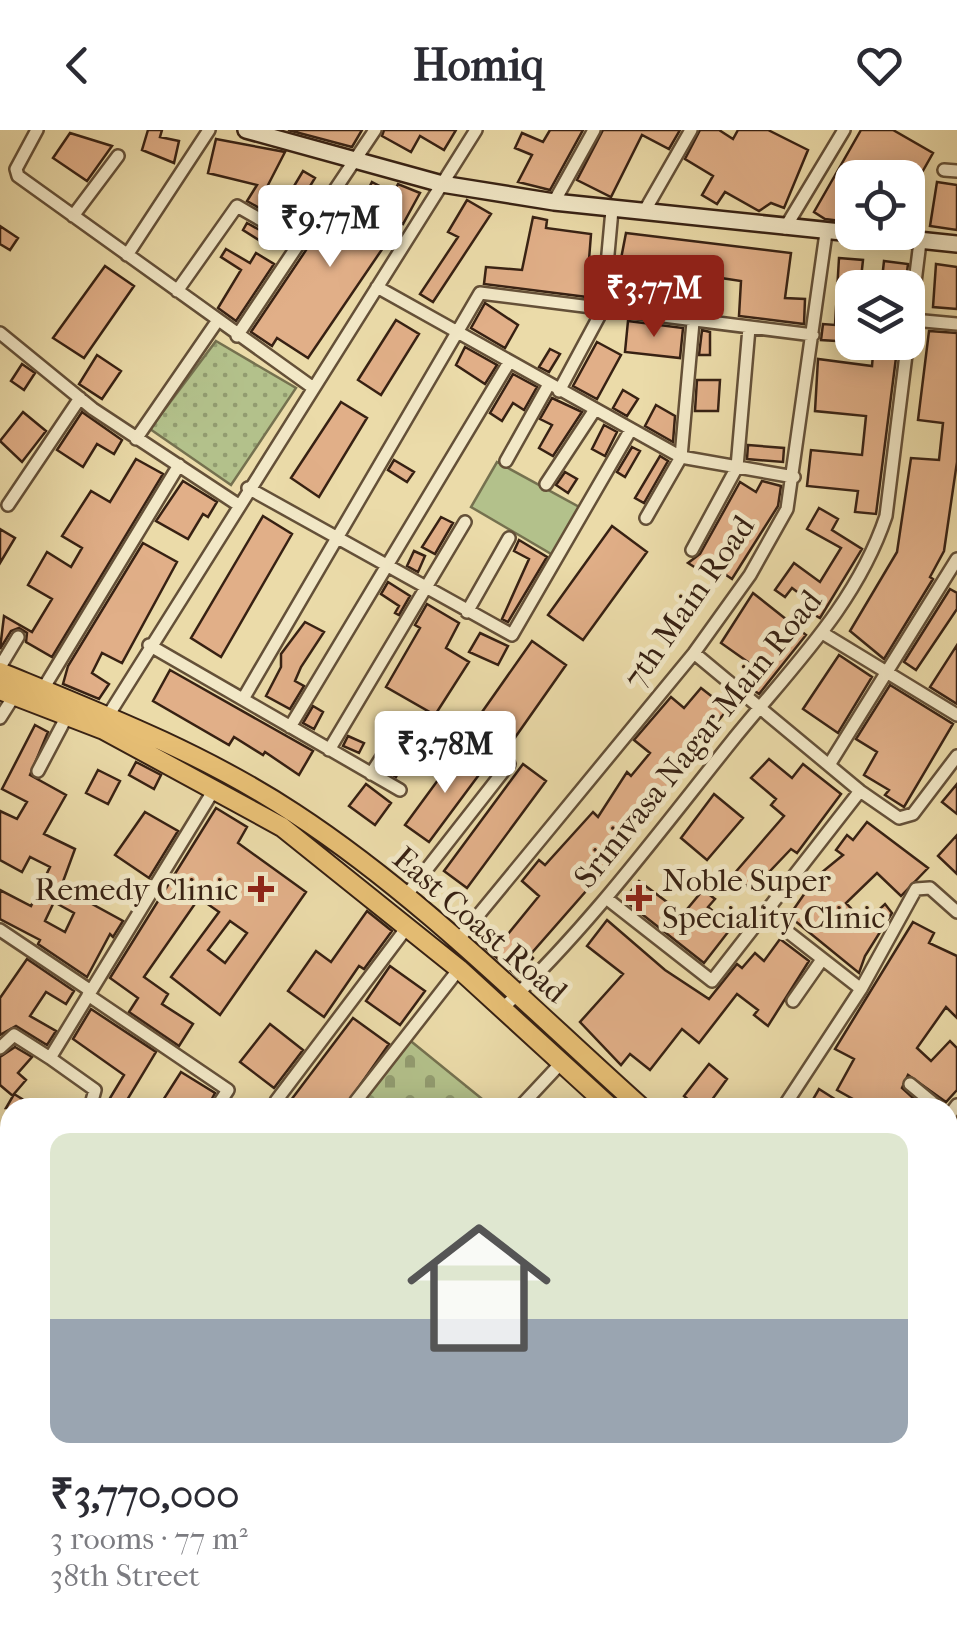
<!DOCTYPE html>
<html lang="en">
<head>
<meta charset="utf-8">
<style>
	body { margin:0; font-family:"IM FELL French Canon",serif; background:#f7f7f7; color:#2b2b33; height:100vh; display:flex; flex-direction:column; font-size:38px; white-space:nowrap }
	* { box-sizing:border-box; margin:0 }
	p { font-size:32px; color:#7c7c81 }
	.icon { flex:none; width:55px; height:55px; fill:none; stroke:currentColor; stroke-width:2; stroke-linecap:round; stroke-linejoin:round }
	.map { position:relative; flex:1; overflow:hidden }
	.panel { position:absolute; left:0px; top:968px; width:958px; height:552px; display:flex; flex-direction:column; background:#fff; border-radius:30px 30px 0 0; box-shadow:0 5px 25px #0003 }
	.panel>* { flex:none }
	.buttons { position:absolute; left:835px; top:30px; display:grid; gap:20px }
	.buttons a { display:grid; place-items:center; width:90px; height:90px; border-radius:20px; background:#fff; box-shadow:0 5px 25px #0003; font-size:50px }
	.price { position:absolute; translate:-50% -85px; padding:0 22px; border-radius:10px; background:#fff; color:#222; font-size:32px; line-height:65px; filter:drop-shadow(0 2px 5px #0008) }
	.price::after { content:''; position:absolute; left:50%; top:60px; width:30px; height:22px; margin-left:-15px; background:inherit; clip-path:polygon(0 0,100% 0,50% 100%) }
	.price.on { background:#8f2418; color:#fff }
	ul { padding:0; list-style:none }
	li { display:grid; align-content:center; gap:20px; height:530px; padding:0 50px }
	li span { display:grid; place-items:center; height:310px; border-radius:20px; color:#555 }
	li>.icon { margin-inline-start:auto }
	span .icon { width:180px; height:180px; fill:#fffc; stroke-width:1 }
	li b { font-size:42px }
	header { display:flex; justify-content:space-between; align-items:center; height:130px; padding:0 50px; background:#fff; font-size:45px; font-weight:700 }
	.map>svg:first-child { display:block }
	.grass { fill:#b3c18b; stroke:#75714f; stroke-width:2.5 }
	.cemetery { fill:url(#cemetery-stones); stroke:#75714f; stroke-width:2.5 }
	.park { fill:url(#park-dots); stroke:#75714f; stroke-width:2.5 }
	.building { fill:#e1af88; stroke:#372113; stroke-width:2.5; fill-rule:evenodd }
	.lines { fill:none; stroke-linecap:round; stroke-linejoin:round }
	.street-casing { stroke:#645038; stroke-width:16 }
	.secondary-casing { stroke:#372113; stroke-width:20 }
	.primary-casing { stroke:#372113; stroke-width:22 }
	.street { stroke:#f2e8c7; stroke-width:11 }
	.secondary { stroke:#f2e8c7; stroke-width:15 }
	.primary { stroke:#e6be74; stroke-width:18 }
	.poi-dot { fill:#8f2418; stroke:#f2e8c7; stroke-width:4 }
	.labels { text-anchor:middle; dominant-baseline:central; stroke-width:10; stroke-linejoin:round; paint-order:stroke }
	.street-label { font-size:32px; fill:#372113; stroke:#f2e8c7 }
	.poi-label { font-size:32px; fill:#372113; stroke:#f2e8c7; text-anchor:start }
</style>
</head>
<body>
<header><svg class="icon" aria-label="back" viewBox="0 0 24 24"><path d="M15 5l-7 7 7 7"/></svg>Homiq<svg class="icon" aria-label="heart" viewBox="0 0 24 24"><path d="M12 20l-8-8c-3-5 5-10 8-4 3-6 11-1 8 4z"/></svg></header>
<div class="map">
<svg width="957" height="1518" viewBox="0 0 957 1518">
	<defs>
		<pattern id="cemetery-stones" width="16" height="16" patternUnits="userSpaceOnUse" patternTransform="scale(2.5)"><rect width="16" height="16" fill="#b3c18b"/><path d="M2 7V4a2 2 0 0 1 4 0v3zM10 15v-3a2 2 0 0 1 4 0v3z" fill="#929c70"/></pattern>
		<pattern id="park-dots" width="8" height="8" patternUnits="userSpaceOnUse" patternTransform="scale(2.5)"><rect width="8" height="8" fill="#b3c18b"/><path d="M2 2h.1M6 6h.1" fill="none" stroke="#929c70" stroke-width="1.8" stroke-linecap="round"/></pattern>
	</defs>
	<rect width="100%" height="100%" fill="#ebdba9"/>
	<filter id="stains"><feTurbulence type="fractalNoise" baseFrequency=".002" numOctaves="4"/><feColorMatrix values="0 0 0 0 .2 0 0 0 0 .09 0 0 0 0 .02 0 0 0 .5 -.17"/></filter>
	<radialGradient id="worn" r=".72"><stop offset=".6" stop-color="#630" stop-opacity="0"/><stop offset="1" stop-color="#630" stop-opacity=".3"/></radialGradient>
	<path class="grass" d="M 497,332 L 581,378 L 553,425 L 471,377 Z
		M 0,1364 L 10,1374 L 10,1510 L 123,1510 L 116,1518 L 0,1518 Z"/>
	<path class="cemetery" d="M 407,908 L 492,977 L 362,978 L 358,974 Z"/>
	<path class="park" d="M 216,211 L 296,258 L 231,355 L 150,299 Z"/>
	<path class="building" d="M 148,0 L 162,0 L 160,7 L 179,11 L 174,33 L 142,20 Z
		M 288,0 L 362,0 L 352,17 Z
		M 384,0 L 456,0 L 444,20 L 420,6 L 411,22 L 382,6 Z
		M 550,0 L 583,0 L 550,60 L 518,52 L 532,25 L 515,18 L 522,3 L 543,12 Z
		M 603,0 L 680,0 L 669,19 L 642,5 L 611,67 L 577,50 Z
		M 700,0 L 719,0 L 733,9 L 738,0 L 768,0 L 808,20 L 784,78 L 771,73 L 759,81 L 725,62 L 717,74 L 702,65 L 713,46 L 685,29 Z
		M 861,0 L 893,0 L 933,23 L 908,67 L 908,48 L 852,48 L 852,72 L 841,91 L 825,89 L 814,82 Z
		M 70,3 L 112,16 L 87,51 L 53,28 Z
		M 216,9 L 285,22 L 268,55 L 287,68 L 303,41 L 315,48 L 287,94 L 247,71 L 257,55 L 208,43 Z
		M 372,52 L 393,63 L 398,54 L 420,63 L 403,94 L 371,77 L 360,94 L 387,112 L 308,228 L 277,208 L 272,216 L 251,202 L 343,65 L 360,75 Z
		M 937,52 L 957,55 L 957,100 L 930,96 Z
		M 467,70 L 491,84 L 433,172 L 420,164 L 458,107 L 448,102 Z
		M 533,87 L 547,90 L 546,98 L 591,104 L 588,143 L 597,143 L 595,168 L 484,154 L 486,137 L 522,140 Z
		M 247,93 L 267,104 L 262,112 L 243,100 Z
		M 0,96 L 18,108 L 10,120 L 0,114 Z
		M 626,103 L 791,123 L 785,168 L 805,169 L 804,194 L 739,186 L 741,151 L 721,148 L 718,184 L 613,170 Z
		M 226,119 L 250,133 L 256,123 L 274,134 L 236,191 L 218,178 L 241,140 L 221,127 Z
		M 839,128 L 863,130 L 860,158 L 852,158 L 852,212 L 821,210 L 823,194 L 835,195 Z
		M 884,131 L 908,134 L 905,158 L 881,158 Z
		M 936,134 L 957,137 L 957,179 L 933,177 Z
		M 105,136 L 134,156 L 84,228 L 53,208 Z
		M 485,173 L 518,195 L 505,218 L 471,198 Z
		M 396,190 L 419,204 L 381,265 L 358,250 Z
		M 628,191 L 683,198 L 680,228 L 625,222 Z
		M 702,200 L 710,202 L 710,225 L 699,225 Z
		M 929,201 L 957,203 L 957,332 L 952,366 L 944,421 L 930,447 L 933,449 L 884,529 L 850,501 L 897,422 L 911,328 L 939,330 L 943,293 L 918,290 Z
		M 597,212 L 621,225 L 597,269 L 573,256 Z
		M 874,212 L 898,212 L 876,384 L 855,382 L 858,361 L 807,356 L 811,320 L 862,325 L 866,286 L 815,281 L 818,229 L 872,236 Z
		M 465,217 L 497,235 L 485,254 L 456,235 Z
		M 550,219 L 560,224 L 549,242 L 539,237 Z
		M 97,225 L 121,241 L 102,269 L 79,254 Z
		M 22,234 L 35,243 L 24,260 L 11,251 Z
		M 513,244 L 537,257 L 524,280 L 513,273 L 502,291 L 490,283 Z
		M 697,250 L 720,250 L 718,281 L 695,281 Z
		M 623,260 L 638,269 L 627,286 L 613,278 Z
		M 552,268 L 582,282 L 553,326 L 539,318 L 552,295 L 540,289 Z
		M 341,272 L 367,288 L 319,367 L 291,348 Z
		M 656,275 L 675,286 L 673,312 L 645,296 Z
		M 23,282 L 46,301 L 22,332 L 0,311 Z
		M 82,282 L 122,310 L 114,324 L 97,314 L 83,337 L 57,320 Z
		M 604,295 L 617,302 L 605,326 L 592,319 Z
		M 748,315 L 784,318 L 783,332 L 747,329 Z
		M 632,317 L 640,321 L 625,347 L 617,342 Z
		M 660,326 L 668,331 L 644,373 L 635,368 Z
		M 136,329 L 163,344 L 52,527 L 26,512 L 27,503 L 19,498 L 11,501 L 0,519 L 4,486 L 32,502 L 52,469 L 28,455 L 47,422 L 71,437 L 82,418 L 62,406 L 91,361 L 110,372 Z
		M 394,330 L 414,342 L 407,352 L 388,340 Z
		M 565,342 L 577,349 L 568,363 L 556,355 Z
		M 183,351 L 217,372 L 208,387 L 203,384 L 188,409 L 156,391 Z
		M 762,351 L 781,356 L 778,376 L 732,449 L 710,434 L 704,443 L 688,433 L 700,424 L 740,352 L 756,362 Z
		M 819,378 L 838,389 L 832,400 L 862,419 L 820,488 L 803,478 L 808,470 L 792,458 L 785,467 L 775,460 L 794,433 L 820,452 L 841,418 L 807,399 Z
		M 263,386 L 292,404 L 221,527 L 191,508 Z
		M 441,387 L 453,393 L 435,424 L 422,417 Z
		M 612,396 L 647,422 L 583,510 L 548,485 Z
		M 0,399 L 15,408 L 0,433 Z
		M 519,410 L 547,427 L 508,492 L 502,489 L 529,429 L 514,421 Z
		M 143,413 L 177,432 L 122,533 L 102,523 L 92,543 L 109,554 L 99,569 L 63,554 L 68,536 Z
		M 414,421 L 425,426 L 418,442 L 407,436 Z
		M 388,452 L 410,466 L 399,485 L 395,483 L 399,476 L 381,464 Z
		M 950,459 L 957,463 L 957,479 L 916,540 L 904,532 Z
		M 753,463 L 806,505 L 759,564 L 743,552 L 755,537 L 721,513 Z
		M 427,474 L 459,493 L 446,518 L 469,532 L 435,585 L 386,557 L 420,498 L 415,495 Z
		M 305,492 L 324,502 L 301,537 L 295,551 L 304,556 L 290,579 L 266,566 L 281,537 L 281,524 Z
		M 480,503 L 508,516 L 498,535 L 469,522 Z
		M 532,511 L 566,535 L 502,626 L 468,602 Z
		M 957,515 L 957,574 L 930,557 Z
		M 839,525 L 872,547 L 838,603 L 803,579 Z
		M 170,540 L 313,621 L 299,645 L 265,622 L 263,625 L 234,607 L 229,615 L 153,571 Z
		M 890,555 L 953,594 L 904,677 L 885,665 L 889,660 L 864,645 L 877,622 L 856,609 Z
		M 701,558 L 728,579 L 713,597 L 718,601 L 663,665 L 654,657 L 635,681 L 639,685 L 622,706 L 625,709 L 605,734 L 608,736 L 530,825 L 533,828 L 518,847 L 477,810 L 488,796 L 504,809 L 539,766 L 522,751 L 539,730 L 545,735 L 593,682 L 598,687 L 627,642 L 631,646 L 650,623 L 634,610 L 671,567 L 684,578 Z
		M 313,576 L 323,582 L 314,599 L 303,593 Z
		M 35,595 L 48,602 L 30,645 L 66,665 L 44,704 L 75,719 L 61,757 L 123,791 L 113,807 L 110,804 L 87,847 L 38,814 L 40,810 L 0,789 L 0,760 L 31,776 L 50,737 L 30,727 L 22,742 L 0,730 L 0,681 L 17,689 L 27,672 L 2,659 ZM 54,772 L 74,783 L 65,802 L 45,791 Z
		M 410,600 L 439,615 L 434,625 L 413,614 L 396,647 L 385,640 Z
		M 348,606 L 364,613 L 359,623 L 343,616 Z
		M 460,620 L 484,638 L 429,712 L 405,695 Z
		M 769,629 L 792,648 L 803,634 L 841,664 L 797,723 L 791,719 L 752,760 L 733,745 L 784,686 L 771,675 L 776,669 L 751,648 Z
		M 136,632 L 161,645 L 154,659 L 129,645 Z
		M 523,634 L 546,651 L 467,758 L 444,741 Z
		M 98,640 L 120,651 L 108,674 L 86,663 Z
		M 366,654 L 391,673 L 375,695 L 349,676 Z
		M 957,654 L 957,684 L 942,672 Z
		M 714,664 L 743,688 L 707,730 L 681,708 Z
		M 216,678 L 247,697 L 238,713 L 306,762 L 220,885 L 171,847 L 219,782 L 199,768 L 144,847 L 168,864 L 162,874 L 193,894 L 179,916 L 129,882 L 138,868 L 110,848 ZM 230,791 L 247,803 L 225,833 L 208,820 Z
		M 145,682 L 178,701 L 149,748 L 115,725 Z
		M 867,692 L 928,738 L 901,766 L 877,743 L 846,773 L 865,793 L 885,774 L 892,783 L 865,826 L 859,843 L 789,786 L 816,747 L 843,725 L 836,720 L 847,705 L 853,710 Z
		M 957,705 L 957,744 L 938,726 Z
		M 639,751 L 683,784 L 703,760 L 715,769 L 708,777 L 732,797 L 704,833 L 624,770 Z
		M 367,781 L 392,801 L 364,839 L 359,836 L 324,887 L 288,861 L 316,821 L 331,832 Z
		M 607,790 L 665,840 L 709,869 L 737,834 L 742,838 L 755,823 L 764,831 L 780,809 L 809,831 L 768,896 L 754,885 L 758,880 L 737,864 L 699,913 L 682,899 L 650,940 L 630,924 L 621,935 L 580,892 L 623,844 L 587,816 Z
		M 913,792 L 934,803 L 929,813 L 957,826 L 957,888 L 946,877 L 917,918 L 931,931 L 950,911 L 957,918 L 957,960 L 946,972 L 908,945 L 902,958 L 924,978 L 869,978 L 837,960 L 854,929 L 835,919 Z
		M 27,829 L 74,861 L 66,874 L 46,862 L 30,886 L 56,901 L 47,915 L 16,896 L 0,905 L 0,868 Z
		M 390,836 L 425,861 L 400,895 L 366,871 Z
		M 91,879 L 156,922 L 127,970 L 140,978 L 104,978 L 124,945 L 73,909 Z
		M 353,888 L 389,914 L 344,978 L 285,978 Z
		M 270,894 L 303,920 L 274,958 L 240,932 Z
		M 15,917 L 32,927 L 18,943 L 26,950 L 14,964 L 37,978 L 6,978 L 13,966 L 0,955 L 0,927 Z
		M 709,934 L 727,949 L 706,978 L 698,978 L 684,966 Z
		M 181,942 L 215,963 L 207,978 L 158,978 Z
		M 819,959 L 849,978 L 808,978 Z"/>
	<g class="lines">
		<defs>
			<path id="street" d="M 37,0 L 16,39 L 18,46 L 312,257
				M 944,40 L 957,41
				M 554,72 L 594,0
				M 644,82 L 691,0
				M 73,86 L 118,26
				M 785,98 L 844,0
				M 127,125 L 209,0
				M 377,157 L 681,327 L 794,347
				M 177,161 L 237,76 L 301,113
				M 913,190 L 957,194
				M 0,203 L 93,279 L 237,374
				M 237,206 L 375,0
				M 559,261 L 603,179 L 612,80
				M 136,309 L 218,190
				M 506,331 L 548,256
				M 546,354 L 594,281
				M 248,358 L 512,505 L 630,301
				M 8,375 L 80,268
				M 646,388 L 681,327 L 693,192
				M 692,420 L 737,337 L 749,198
				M 467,482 L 509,408
				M 824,504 L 957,585
				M 149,515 L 400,660
				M 694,523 L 860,661 L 899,688 L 913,684 L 957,626
				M 0,537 L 18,507
				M 43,559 L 179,335
				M 243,569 L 480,163 L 813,205
				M 0,588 L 14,566
				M 106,589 L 476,0
				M 290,597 L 508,234
				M 329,620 L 465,392
				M 829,635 L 957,429
				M 38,641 L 67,586
				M 371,644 L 401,597
				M 405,767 L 509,634
				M 606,768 L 712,851 L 860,661
				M 765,784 L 861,859
				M 0,800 L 88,859
				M 457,811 L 694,523 L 750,445 L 787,379 L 826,103
				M 88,865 L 228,960 L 216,978
				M 793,871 L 821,831
				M 503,878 C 589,797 659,702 732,611 C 790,539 856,476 886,386 L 920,112
				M 0,918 L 14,905 L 50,928 L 215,658
				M 50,928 L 95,960 L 90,978
				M 910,954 L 939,978
				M 276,978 L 276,971 L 408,796
				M 361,978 L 356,971 L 459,839
				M 519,978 L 562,932
				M 783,978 L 861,859 L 916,759 L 930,758 L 957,782
				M 948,987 L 957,975
				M 948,1207 L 957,1191
				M 0,1213 L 10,1201
				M 0,1311 L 10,1321
				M 948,1461 L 957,1449
				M 165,1510 L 171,1518
				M 339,1510 L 348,1518
				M 475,1510 L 483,1518
				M 829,1510 L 838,1518
				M 595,1518 L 601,1510
				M 750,1518 L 757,1510
				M 905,1518 L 911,1510"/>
			<path id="secondary" d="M 246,0 L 442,54 L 554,72 L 957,114"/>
			<path id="primary" d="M 0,542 C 100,583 203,623 294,683 C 421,766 529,877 642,978
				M 0,560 L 104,600 L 282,697 L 459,839 L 611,978
				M 948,1223 L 957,1229
				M 948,1251 L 957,1258"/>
		</defs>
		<use href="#street" class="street-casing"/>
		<use href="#secondary" class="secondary-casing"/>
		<use href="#primary" class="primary-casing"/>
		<use href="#street" class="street"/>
		<use href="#secondary" class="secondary"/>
		<use href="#primary" class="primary"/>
	</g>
	<g class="poi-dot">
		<path d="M256 744h10v10h10v10h-10v10h-10v-10h-10v-10h10z"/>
		<path d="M634 753h10v10h10v10h-10v10h-10v-10h-10v-10h10z"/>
	</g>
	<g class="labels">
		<g class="street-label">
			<text transform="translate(689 472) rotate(-55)">7th Main Road</text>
			<text transform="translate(698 609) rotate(-51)">Srinivasa Nagar Main Road</text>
			<text transform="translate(480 795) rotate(41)">East Coast Road</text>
		</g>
		<g class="poi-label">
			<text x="662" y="750">Noble Super<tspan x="662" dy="37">Speciality Clinic</tspan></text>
			<text x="238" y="759" text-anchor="end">Remedy Clinic</text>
		</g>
	</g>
	<rect width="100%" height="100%" filter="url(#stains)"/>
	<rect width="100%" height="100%" fill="url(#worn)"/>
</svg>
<div class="buttons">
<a><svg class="icon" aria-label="locate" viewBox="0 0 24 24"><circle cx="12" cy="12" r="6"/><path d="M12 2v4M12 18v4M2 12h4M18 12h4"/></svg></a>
<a><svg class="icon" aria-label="layers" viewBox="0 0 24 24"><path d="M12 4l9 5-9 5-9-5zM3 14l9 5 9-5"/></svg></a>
</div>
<b class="price" style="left:330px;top:140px">₹9.77M</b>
<b class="price on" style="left:654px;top:210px">₹3.77M</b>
<b class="price" style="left:445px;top:666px">₹3.78M</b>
<section class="panel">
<ul>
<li><span style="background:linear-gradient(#dfe7d0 60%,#9aa5b1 0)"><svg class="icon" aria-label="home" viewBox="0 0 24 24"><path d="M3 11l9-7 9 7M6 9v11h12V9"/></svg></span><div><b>₹3,770,000</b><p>3 rooms · 77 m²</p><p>38th Street</p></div></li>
</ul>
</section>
</div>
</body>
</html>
